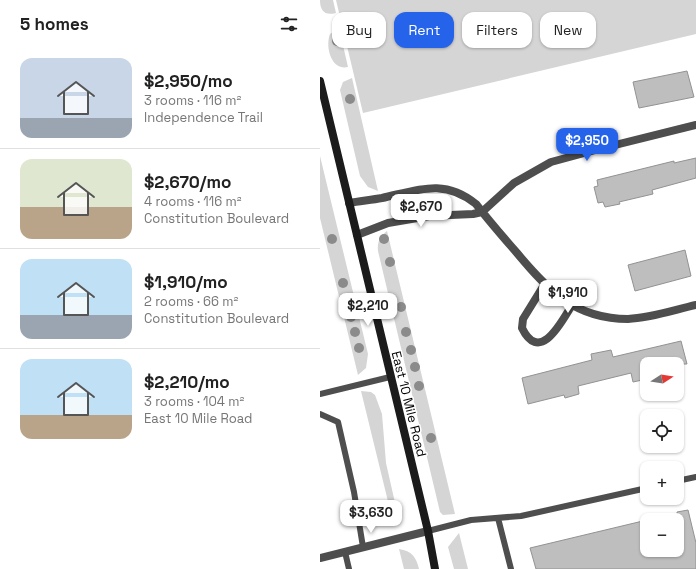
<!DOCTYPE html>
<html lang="en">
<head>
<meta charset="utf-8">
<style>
	body { margin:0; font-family:"Space Grotesk",sans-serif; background:#f6f6f6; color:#222; height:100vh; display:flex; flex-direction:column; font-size:15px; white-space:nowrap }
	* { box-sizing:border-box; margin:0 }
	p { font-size:13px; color:#767676 }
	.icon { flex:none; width:22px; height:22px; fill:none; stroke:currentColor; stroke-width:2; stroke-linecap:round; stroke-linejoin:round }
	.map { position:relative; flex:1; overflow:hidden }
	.side { display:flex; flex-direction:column; background:#fff; width:320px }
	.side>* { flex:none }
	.top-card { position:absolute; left:12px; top:12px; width:304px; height:36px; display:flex; gap:8px }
	.needle { width:26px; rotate:78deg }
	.buttons { position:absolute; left:320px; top:357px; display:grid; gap:8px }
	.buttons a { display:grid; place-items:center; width:44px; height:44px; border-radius:8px; background:#fff; box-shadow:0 1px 3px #0004; font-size:20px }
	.price { position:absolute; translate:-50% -34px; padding:0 9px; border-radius:8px; background:#fff; color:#222; font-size:13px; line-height:26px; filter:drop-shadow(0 1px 2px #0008) }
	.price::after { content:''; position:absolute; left:50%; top:24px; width:12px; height:9px; margin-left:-6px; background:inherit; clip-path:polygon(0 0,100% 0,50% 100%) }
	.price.on { background:#2563eb; color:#fff }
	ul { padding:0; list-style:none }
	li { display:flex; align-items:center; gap:12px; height:100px; padding:0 20px }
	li+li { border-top:1px solid #e0e0e0 }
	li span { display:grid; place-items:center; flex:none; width:112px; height:80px; border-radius:12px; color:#555 }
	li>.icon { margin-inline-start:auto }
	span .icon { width:48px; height:48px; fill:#fffc; stroke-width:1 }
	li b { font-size:17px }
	h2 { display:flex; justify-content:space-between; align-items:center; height:48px; padding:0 20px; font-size:17px }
	.tag { padding:0 14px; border-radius:12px; background:#fff; box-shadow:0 1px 3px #0004; font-size:14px; line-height:36px }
	.tag.on { background:#2563eb; color:#fff }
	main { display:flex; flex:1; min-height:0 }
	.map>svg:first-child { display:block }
	.green { fill:#d5d5d5 }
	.building { fill:#bebebe; stroke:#929292 }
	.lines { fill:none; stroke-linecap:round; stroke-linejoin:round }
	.lane { stroke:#4e4e4e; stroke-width:6 }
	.street { stroke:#4e4e4e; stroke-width:8 }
	.secondary { stroke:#1b1b1b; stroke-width:8 }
	.tree { fill:#8b8b8b }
	.labels { text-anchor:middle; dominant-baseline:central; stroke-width:3; stroke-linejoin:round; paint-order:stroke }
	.street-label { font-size:13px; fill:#000; stroke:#fff }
</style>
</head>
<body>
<main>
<section class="side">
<h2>5 homes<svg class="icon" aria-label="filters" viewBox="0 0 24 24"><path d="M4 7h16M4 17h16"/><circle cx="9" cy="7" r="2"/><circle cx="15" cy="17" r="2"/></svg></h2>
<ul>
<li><span style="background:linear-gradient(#c9d6e8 75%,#9aa5b1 0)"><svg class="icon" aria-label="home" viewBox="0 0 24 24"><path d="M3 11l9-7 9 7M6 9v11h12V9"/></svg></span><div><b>$2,950/mo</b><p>3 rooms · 116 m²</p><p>Independence Trail</p></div></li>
<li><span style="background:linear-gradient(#dfe7d0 60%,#b9a48a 0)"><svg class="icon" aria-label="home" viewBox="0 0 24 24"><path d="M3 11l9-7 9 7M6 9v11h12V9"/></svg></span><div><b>$2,670/mo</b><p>4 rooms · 116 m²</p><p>Constitution Boulevard</p></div></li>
<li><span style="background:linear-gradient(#bfe0f5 70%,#9aa5b1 0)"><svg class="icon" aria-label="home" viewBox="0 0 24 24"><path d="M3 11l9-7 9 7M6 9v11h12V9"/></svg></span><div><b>$1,910/mo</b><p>2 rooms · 66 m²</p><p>Constitution Boulevard</p></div></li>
<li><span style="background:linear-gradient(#bfe0f5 70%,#b9a48a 0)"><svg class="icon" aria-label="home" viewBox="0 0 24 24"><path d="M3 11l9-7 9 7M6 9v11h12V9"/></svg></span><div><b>$2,210/mo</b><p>3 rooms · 104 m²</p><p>East 10 Mile Road</p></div></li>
</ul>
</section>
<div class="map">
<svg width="376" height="569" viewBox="0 0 376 569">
	<rect width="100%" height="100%" fill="#fff"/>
	<path class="green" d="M 0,0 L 13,0 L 16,13 C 5,16 0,11 0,0 Z
		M 16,0 L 376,0 L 376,34 L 43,113 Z
		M 19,28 L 28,67 C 11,71 5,47 10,34 Z
		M 32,78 L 58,191 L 48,187 L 40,176 L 20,90 L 23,82 Z
		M 0,156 L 48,354 L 46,368 L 38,375 L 0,218 Z
		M 67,231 L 135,514 L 123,515 L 120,512 L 58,251 C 57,242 60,236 67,231 Z
		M 41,391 L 51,392 L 55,395 L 62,414 L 66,463 L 78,516 L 74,526 Z
		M 139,533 L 148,569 L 134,569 L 128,547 Z
		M 79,549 C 92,551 96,557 99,569 L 84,569 Z"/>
	<path class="building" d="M 367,71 L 374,97 L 319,108 L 313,82 Z
		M 376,158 L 376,178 L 332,190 L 333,194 L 299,202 L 300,204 L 285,207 L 283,202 L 278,203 L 274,187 L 278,186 L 277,180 L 354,161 L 354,163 Z
		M 365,250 L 371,276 L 315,291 L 308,265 Z
		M 361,341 L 367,364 L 327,364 L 327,379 L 313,382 L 311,373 L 258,386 L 259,394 L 245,398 L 244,395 L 208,404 L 202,378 L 272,360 L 271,354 L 291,350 L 293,357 Z
		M 368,510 L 376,543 L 376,569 L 216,569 L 210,548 L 327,520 L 327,550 L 357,550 L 357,512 Z"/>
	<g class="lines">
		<path class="lane" d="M 0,394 L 70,377
			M 0,414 L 18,422 L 34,492 L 43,547
			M 357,481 L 376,477
			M 178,518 L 191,569
			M 108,531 L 151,520 L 201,516 L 327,488
			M 25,552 L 29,569"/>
		<path class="street" d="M 29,203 C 40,201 51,200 62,198 C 98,190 124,178 156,204 C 169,221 183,237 197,253 C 228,290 255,319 308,319 C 331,318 354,310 376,305
			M 37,235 L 68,223 L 109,216 L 153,214 L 162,212 L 194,183 L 231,162 L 279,149 L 376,125
			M 224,285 L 203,319 L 202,328 C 220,365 242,321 252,305
			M 0,558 L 108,531"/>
		<path class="secondary" d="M 0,81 L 108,531 L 115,569"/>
	</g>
	<g class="tree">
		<circle cx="17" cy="41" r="5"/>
		<circle cx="30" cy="99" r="5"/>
		<circle cx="12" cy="239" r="5"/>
		<circle cx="64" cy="239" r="5"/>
		<circle cx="70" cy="262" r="5"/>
		<circle cx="23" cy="283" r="5"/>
		<circle cx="28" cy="302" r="5"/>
		<circle cx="81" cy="307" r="5"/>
		<circle cx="31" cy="317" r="5"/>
		<circle cx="35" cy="332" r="5"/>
		<circle cx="86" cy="332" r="5"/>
		<circle cx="39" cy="348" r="5"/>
		<circle cx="91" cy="350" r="5"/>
		<circle cx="95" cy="367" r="5"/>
		<circle cx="99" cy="386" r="5"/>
		<circle cx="111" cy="438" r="5"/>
	</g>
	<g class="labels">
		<g class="street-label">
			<text transform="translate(89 404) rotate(76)">East 10 Mile Road</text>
		</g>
	</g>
</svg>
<div class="buttons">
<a><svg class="needle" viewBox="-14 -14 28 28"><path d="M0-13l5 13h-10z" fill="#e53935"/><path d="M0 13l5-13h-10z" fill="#767676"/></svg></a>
<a><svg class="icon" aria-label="locate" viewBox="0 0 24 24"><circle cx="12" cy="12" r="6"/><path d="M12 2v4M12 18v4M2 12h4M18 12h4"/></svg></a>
<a>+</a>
<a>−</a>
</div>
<b class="price on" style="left:267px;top:162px">$2,950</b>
<b class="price" style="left:101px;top:228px">$2,670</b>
<b class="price" style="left:248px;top:314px">$1,910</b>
<b class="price" style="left:48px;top:327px">$2,210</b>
<b class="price" style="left:51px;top:534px">$3,630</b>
<div class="top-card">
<a class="tag">Buy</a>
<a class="tag on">Rent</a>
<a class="tag">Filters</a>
<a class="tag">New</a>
</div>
</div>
</main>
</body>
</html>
